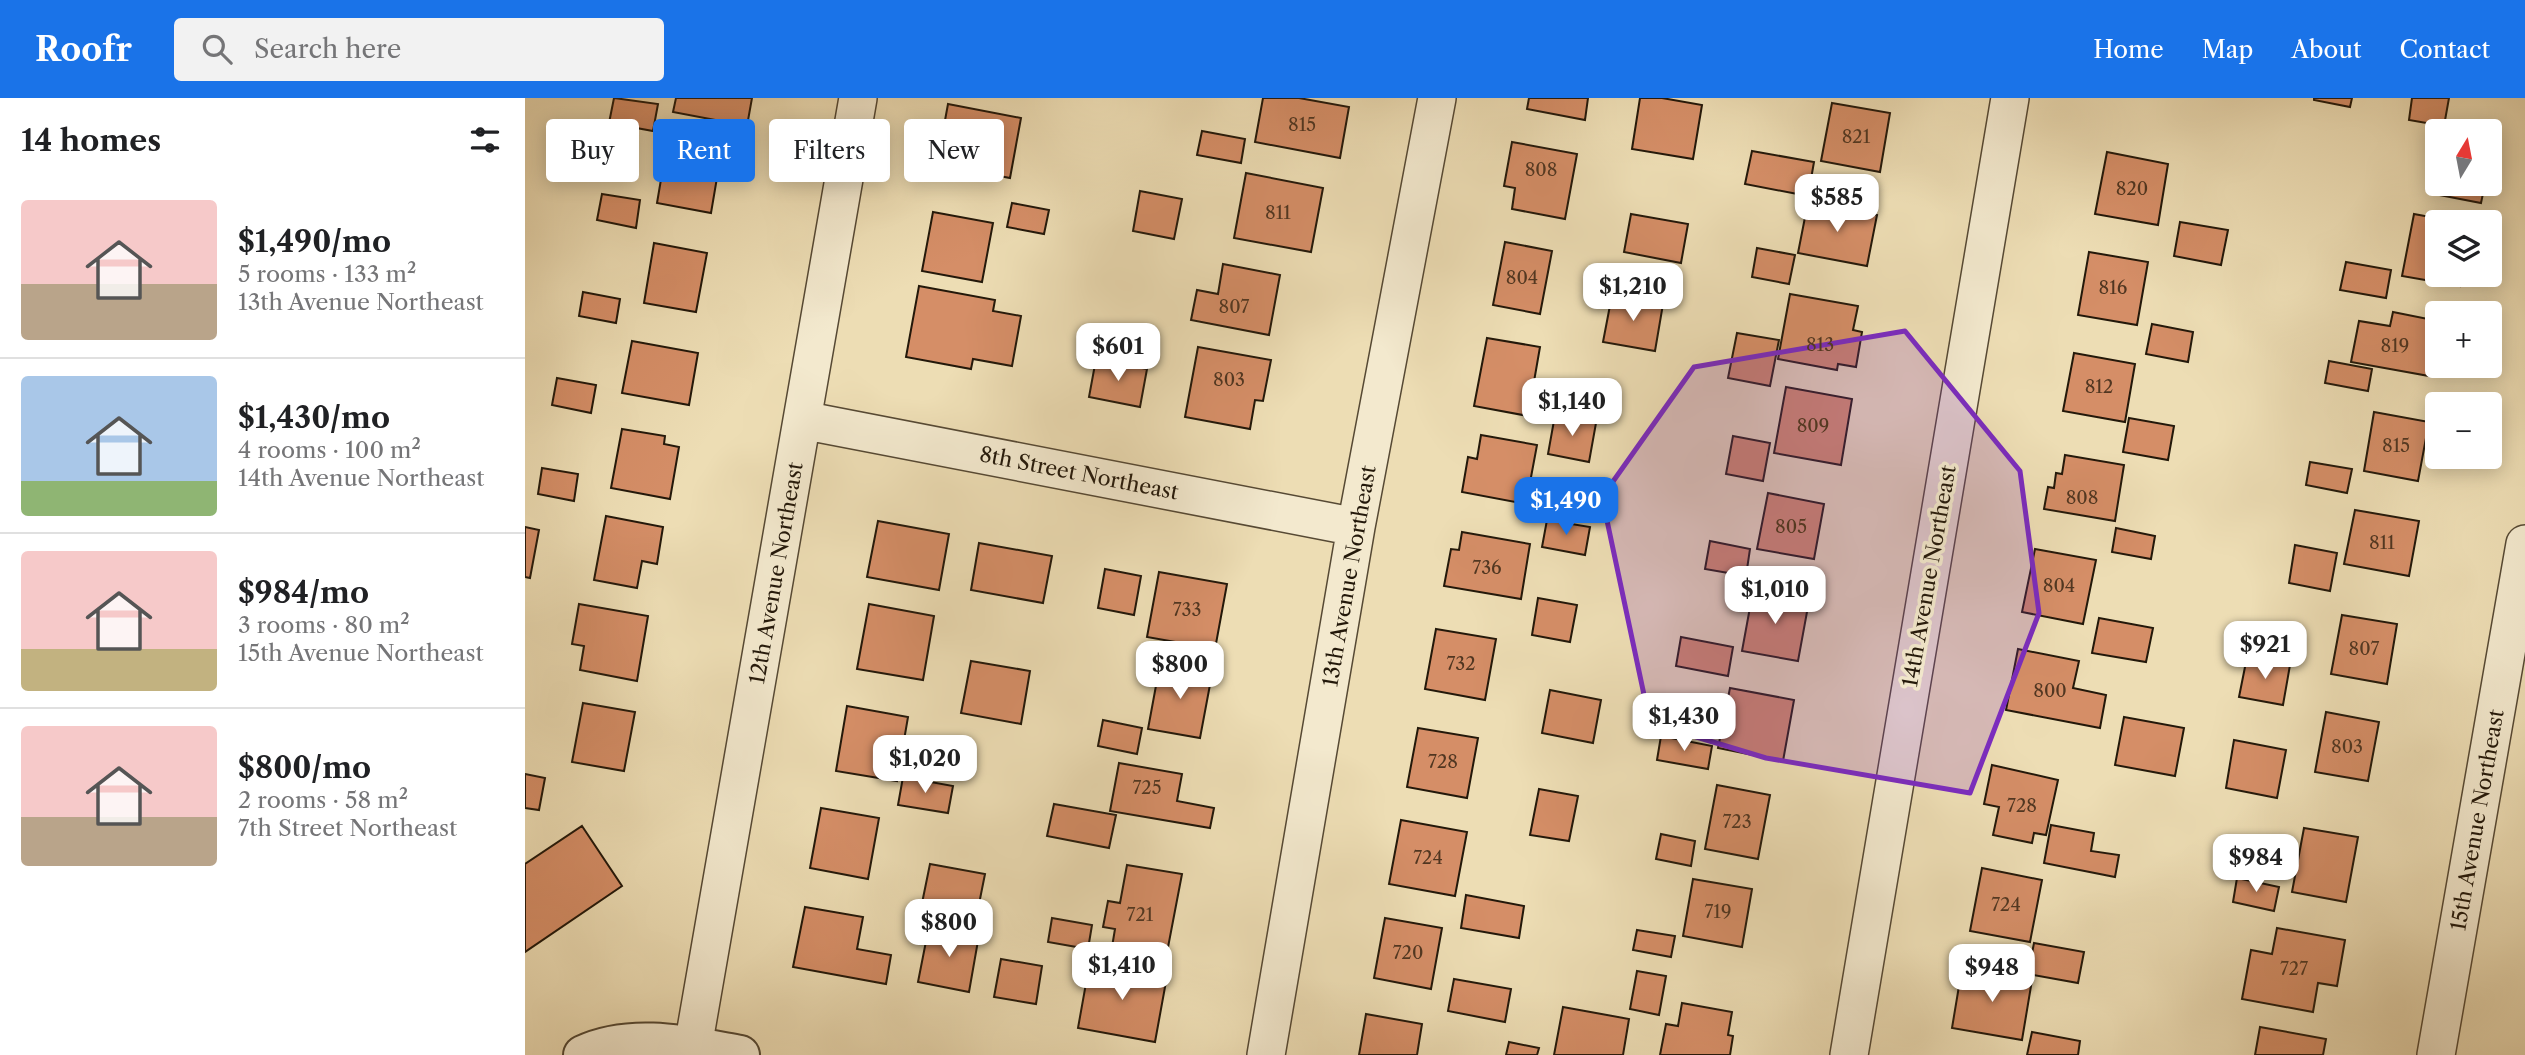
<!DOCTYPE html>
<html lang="en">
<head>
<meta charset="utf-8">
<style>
	body { margin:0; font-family:"Libre Caslon Text",serif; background:#f2f2f2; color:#202124; height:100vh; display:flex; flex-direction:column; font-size:26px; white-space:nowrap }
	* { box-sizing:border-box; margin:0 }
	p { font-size:23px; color:#757577 }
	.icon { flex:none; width:38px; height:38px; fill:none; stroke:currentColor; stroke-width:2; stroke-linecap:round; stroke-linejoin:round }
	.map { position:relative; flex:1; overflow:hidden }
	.side { display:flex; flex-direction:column; background:#fff; width:525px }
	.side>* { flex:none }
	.top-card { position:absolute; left:21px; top:21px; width:665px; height:63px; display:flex; gap:14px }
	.needle { width:46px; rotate:10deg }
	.controls { position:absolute; left:1900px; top:21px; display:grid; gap:14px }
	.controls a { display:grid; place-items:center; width:77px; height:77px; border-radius:7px; background:#fff; box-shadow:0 4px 18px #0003; font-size:35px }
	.price { position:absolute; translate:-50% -60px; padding:0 16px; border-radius:14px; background:#fff; color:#222; font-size:23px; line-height:46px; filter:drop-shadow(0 2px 4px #0008) }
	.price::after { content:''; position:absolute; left:50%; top:42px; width:21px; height:16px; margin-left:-10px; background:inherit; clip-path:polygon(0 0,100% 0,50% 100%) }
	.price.active { background:#1a73e8; color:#fff }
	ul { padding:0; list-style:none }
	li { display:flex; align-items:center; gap:21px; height:175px; padding:0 21px }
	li+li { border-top:2px solid #e0e0e0 }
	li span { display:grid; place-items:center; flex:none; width:196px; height:140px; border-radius:7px; color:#555 }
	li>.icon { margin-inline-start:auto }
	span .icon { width:84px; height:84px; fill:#fffc; stroke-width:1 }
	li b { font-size:30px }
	h2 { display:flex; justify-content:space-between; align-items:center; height:84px; padding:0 21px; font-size:30px }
	.pill { padding:0 24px; border-radius:7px; background:#fff; box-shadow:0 4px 18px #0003; font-size:24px; line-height:63px }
	.pill.active { background:#1a73e8; color:#fff }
	header { display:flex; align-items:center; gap:42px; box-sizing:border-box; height:98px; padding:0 35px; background:#1a73e8; color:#fff }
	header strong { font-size:33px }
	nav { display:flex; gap:38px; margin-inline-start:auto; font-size:24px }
	.search { width:490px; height:63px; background:#f2f2f2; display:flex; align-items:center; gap:18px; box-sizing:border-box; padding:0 24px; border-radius:7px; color:#757577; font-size:26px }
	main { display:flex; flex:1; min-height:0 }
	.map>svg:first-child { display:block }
	.building { fill:#d58e67; stroke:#23180a; stroke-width:2 }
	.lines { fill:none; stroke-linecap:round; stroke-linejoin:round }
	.minor-casing { stroke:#564934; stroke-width:40 }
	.tertiary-casing { stroke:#564934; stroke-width:42 }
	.minor { stroke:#f3e9ce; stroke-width:37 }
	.tertiary { stroke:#f3e9ce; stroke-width:38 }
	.marked { fill:#7b2cbf; fill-opacity:0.2; stroke:#7b2cbf; stroke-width:5; stroke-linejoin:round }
	.labels { text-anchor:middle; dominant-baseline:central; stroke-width:7; stroke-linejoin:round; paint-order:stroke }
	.number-label { font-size:18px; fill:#503621 }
	.street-label { font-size:21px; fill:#23180a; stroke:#f3e9ce }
</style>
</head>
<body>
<header>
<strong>Roofr</strong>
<div class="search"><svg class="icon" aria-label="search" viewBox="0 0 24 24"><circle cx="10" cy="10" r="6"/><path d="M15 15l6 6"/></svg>Search here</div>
<nav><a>Home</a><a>Map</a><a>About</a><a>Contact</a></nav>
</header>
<main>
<section class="side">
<h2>14 homes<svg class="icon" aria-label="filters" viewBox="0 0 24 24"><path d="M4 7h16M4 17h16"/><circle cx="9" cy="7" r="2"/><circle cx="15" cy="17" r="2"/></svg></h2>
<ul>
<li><span style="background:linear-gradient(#f6c9c9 60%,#b9a48a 0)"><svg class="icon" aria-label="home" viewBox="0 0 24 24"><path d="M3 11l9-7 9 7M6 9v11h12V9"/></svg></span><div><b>$1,490/mo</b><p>5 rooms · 133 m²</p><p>13th Avenue Northeast</p></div></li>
<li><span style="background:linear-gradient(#a9c7e8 75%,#8fb573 0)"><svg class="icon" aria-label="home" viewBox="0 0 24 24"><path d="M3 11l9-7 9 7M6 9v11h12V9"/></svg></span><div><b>$1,430/mo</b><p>4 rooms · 100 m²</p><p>14th Avenue Northeast</p></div></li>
<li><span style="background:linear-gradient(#f6c9c9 70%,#c2b280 0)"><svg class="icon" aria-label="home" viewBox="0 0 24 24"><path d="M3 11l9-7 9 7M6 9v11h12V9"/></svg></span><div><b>$984/mo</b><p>3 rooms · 80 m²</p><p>15th Avenue Northeast</p></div></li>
<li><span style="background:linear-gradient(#f6c9c9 65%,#b9a48a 0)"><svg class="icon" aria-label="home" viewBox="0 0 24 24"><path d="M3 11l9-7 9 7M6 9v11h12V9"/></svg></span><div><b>$800/mo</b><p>2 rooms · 58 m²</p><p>7th Street Northeast</p></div></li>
</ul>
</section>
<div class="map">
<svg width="2000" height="957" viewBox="0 0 2000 957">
	<rect width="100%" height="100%" fill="#edddb4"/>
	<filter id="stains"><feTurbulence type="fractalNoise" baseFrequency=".00286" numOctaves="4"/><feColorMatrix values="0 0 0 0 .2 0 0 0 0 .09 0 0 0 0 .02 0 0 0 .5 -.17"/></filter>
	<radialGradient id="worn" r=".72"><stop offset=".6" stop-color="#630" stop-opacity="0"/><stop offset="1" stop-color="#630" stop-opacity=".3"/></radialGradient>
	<path class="building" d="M 89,0 L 133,6 L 128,33 L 84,25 Z
		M 151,0 L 227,0 L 222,28 L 148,14 Z
		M 738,0 L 774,0 L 824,9 L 815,60 L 730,44 Z
		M 1004,0 L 1063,0 L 1060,22 L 1002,11 Z
		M 1115,0 L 1137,0 L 1177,7 L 1168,61 L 1107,51 Z
		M 1789,0 L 1827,0 L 1825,9 L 1789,2 Z
		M 1887,0 L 1924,0 L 1919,28 L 1884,22 Z
		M 1307,5 L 1365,15 L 1355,74 L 1296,63 Z
		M 423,6 L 496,20 L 485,80 L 412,66 Z
		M 677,33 L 720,41 L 716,65 L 672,57 Z
		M 987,44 L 1052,56 L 1040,121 L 987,111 L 990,90 L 979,88 Z
		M 141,52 L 195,62 L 186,115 L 132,105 Z
		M 1227,53 L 1289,64 L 1283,98 L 1220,86 Z
		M 1582,54 L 1643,66 L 1633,127 L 1570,116 Z
		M 721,75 L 798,90 L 786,154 L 709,140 Z
		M 1913,77 L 1913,86 L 1960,86 L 1956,105 L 1909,96 Z
		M 615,93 L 657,101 L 649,141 L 608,133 Z
		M 77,96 L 115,102 L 111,130 L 72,122 Z
		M 1283,104 L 1352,117 L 1342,168 L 1273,155 Z
		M 487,105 L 524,112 L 519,136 L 482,129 Z
		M 408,114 L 468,125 L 457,184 L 397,173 Z
		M 1106,116 L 1163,126 L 1156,165 L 1099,154 Z
		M 1889,116 L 1932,124 L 1913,124 L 1913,177 L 1937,177 L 1935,188 L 1877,178 Z
		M 1655,124 L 1703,132 L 1696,167 L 1649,158 Z
		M 980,144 L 1027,153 L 1015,216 L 968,207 Z
		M 129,145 L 182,155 L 171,214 L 119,205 Z
		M 1232,150 L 1270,157 L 1264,186 L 1227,179 Z
		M 1564,154 L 1623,164 L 1612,227 L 1553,217 Z
		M 1821,164 L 1866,172 L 1861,200 L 1815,192 Z
		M 698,166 L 755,177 L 744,237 L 666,222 L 672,192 L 693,196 Z
		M 394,188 L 470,202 L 468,213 L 496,218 L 487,268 L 448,261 L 446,271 L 381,259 Z
		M 58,194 L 95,201 L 91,225 L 54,218 Z
		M 1265,196 L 1333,208 L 1328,232 L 1337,234 L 1331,269 L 1313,266 L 1312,272 L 1253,261 Z
		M 1087,197 L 1138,206 L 1130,253 L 1078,244 Z
		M 1868,214 L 1913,223 L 1904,278 L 1826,264 L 1834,223 L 1865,228 Z
		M 1627,226 L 1668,234 L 1663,264 L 1621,256 Z
		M 1212,235 L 1254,242 L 1245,288 L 1203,280 Z
		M 962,240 L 1015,249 L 1003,318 L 949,308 Z
		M 107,243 L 173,255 L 164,307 L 97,295 Z
		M 673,249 L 746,262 L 738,303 L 730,302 L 725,331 L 660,319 Z
		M 1549,255 L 1610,266 L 1600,324 L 1538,313 Z
		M 571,261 L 622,271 L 615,309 L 564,299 Z
		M 1804,263 L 1847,271 L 1843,293 L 1800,285 Z
		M 32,280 L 71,287 L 66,315 L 27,307 Z
		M 1261,289 L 1327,301 L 1316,367 L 1249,355 Z
		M 1849,314 L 1904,324 L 1893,383 L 1839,373 Z
		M 1030,317 L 1071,325 L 1064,364 L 1023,356 Z
		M 1604,320 L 1649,328 L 1643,362 L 1598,354 Z
		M 97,331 L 140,338 L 139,346 L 154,349 L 145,401 L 86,390 Z
		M 956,337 L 1012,347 L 1001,406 L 937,394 L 943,359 L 952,361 Z
		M 1208,338 L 1245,345 L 1238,383 L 1201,376 Z
		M 1540,357 L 1599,367 L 1590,423 L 1519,411 L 1523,389 L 1529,390 L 1531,375 L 1537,376 Z
		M 1785,364 L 1827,371 L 1822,395 L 1781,387 Z
		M 17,370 L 53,376 L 49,403 L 13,396 Z
		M 1243,395 L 1299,406 L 1289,461 L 1232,451 Z
		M 1830,412 L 1894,423 L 1884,478 L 1819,466 Z
		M 81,418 L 138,429 L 132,466 L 117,463 L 112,490 L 69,482 Z
		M 1022,422 L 1065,429 L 1060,457 L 1017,449 Z
		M 353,423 L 424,436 L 414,492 L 342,479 Z
		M 0,429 L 14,432 L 5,480 L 0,479 Z
		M 1591,430 L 1630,438 L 1626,461 L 1587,454 Z
		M 937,434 L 1005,446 L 996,501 L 919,488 L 926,451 L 934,452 Z
		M 1185,443 L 1225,451 L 1221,478 L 1180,471 Z
		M 454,445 L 527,458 L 518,505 L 446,492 Z
		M 1770,447 L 1812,455 L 1805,493 L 1764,485 Z
		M 1510,451 L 1571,462 L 1558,526 L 1497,514 Z
		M 580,471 L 616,478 L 609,517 L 573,510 Z
		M 634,474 L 702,486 L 690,551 L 622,539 Z
		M 1228,493 L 1284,503 L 1273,563 L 1217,553 Z
		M 1013,500 L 1052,507 L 1045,544 L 1007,537 Z
		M 54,506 L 123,518 L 112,583 L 55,572 L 59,548 L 47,546 Z
		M 344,506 L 409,518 L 398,582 L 332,571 Z
		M 1817,517 L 1872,526 L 1862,586 L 1806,576 Z
		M 1574,520 L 1628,530 L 1621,564 L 1567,555 Z
		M 911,531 L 971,541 L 960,602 L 900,591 Z
		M 1156,539 L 1208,549 L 1203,578 L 1151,568 Z
		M 1493,551 L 1554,563 L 1548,590 L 1581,597 L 1575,630 L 1481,612 Z
		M 1722,559 L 1765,567 L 1758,607 L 1714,599 Z
		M 446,563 L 505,573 L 496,626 L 436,615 Z
		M 635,566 L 687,576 L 675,640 L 623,631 Z
		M 1205,590 L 1269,602 L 1258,663 L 1193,650 Z
		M 1025,592 L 1076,602 L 1068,645 L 1017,635 Z
		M 58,605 L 110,614 L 99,673 L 47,664 Z
		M 322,608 L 383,619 L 372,683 L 311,673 Z
		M 1801,614 L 1854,624 L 1843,683 L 1790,674 Z
		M 1599,619 L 1659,630 L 1650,678 L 1590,667 Z
		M 578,622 L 617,630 L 612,656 L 573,648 Z
		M 893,630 L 953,640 L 942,700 L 882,689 Z
		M 1136,638 L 1187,648 L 1183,671 L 1132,662 Z
		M 1709,642 L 1761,652 L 1752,700 L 1701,690 Z
		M 594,665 L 657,676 L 652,703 L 689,710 L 685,730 L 585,713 Z
		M 1467,667 L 1533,682 L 1521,737 L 1509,735 L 1507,745 L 1468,737 L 1474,709 L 1459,706 Z
		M 0,676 L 20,680 L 14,712 L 0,710 Z
		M 378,679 L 428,688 L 423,715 L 373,707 Z
		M 1192,687 L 1245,697 L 1233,761 L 1180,751 Z
		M 1014,691 L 1053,698 L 1044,743 L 1005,737 Z
		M 529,706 L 591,717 L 584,750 L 522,738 Z
		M 296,710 L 354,720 L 343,781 L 285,770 Z
		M 876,722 L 942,734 L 930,798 L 864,786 Z
		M 1526,727 L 1569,735 L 1566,753 L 1594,757 L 1590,779 L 1519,765 Z
		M 57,728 L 97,788 L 0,854 L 0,766 Z
		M 1779,730 L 1833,739 L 1821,804 L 1767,794 Z
		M 1136,736 L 1170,743 L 1166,768 L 1131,761 Z
		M 405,766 L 460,776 L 450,826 L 395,815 Z
		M 602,767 L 657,776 L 640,865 L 586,855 L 590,831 L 578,829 L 583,803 L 595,805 Z
		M 1457,770 L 1517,782 L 1505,844 L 1445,833 Z
		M 1712,780 L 1754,789 L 1749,813 L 1708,804 Z
		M 1168,781 L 1227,791 L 1217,849 L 1158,838 Z
		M 941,797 L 999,808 L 994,840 L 936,830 Z
		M 280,809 L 338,819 L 332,851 L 366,857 L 361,886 L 268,869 Z
		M 527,820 L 567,827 L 563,851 L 523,844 Z
		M 860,820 L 917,830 L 906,891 L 849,880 Z
		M 404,828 L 454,837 L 444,894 L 393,884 Z
		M 1752,830 L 1820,842 L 1812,888 L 1793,885 L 1788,914 L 1717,901 L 1726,852 L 1747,856 Z
		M 1112,832 L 1150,838 L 1146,859 L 1108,852 Z
		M 1509,845 L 1559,854 L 1553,885 L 1503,876 Z
		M 476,861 L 517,868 L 511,906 L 469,899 Z
		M 565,863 L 642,878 L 630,944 L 553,930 Z
		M 1437,870 L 1507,882 L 1497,942 L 1427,930 Z
		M 1112,873 L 1141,878 L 1134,917 L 1105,911 Z
		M 929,881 L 986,891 L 980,924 L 923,913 Z
		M 1157,905 L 1207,914 L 1203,937 L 1208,938 L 1205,957 L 1135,957 L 1141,926 L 1153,928 Z
		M 1038,909 L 1104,921 L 1098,957 L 1029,957 Z
		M 841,916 L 897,926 L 892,957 L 834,957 Z
		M 1735,929 L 1801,941 L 1798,957 L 1730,957 Z
		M 1507,934 L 1555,943 L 1553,957 L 1502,957 Z
		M 984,944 L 1014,950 L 1012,957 L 981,957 Z"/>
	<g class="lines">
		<defs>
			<path id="minor" d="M 277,322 L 831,429
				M 168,949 L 333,0
				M 741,957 L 831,429 L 912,0
				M 1324,957 L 1485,0
				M 1911,957 L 2000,446"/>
			<path id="tertiary" d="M 58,957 C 107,934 164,948 215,957"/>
		</defs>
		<use href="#minor" class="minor-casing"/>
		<use href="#tertiary" class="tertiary-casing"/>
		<use href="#minor" class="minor"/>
		<use href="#tertiary" class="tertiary"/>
	</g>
	<path class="marked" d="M 1380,233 L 1495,373 L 1514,515 L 1445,695 L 1241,660 L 1125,625 L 1077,399 L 1169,269 Z"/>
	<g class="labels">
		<g class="number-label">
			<text x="777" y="27">815</text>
			<text x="1331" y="39">821</text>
			<text x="1016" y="72">808</text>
			<text x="1607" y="91">820</text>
			<text x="753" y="115">811</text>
			<text x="997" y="180">804</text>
			<text x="1588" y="190">816</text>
			<text x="709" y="209">807</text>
			<text x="1295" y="247">813</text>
			<text x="1870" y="248">819</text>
			<text x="704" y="282">803</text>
			<text x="1574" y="289">812</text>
			<text x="1288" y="328">809</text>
			<text x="1871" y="348">815</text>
			<text x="1557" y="400">808</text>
			<text x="1266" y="429">805</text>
			<text x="1857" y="445">811</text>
			<text x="962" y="470">736</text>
			<text x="1534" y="488">804</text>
			<text x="662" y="512">733</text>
			<text x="1839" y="551">807</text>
			<text x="936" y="566">732</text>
			<text x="1525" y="593">800</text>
			<text x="1822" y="649">803</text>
			<text x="918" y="664">728</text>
			<text x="622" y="690">725</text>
			<text x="1497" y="708">728</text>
			<text x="1212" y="724">723</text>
			<text x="903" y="760">724</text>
			<text x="1481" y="807">724</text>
			<text x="1193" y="814">719</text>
			<text x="615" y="817">721</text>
			<text x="883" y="855">720</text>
			<text x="1769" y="871">727</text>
		</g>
		<g class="street-label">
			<text transform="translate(554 375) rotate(11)">8th Street Northeast</text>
			<text transform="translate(251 475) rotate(-80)">12th Avenue Northeast</text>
			<text transform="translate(824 478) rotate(-80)">13th Avenue Northeast</text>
			<text transform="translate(1404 478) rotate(-80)">14th Avenue Northeast</text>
			<text transform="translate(1952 722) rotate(-80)">15th Avenue Northeast</text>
		</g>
	</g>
	<rect width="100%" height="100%" filter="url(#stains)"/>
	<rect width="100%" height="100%" fill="url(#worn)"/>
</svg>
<div class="controls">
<a><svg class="needle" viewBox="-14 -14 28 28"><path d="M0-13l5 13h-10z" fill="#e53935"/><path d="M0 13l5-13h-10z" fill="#757577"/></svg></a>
<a><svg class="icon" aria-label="layers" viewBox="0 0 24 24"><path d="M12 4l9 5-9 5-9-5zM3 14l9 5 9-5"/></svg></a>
<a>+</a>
<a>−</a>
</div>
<b class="price" style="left:1312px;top:136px">$585</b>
<b class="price" style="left:1108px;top:225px">$1,210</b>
<b class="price" style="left:593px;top:285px">$601</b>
<b class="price" style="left:1047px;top:340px">$1,140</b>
<b class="price active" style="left:1041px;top:439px">$1,490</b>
<b class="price" style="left:1250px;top:528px">$1,010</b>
<b class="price" style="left:1740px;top:583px">$921</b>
<b class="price" style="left:655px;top:603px">$800</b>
<b class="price" style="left:1159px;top:655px">$1,430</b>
<b class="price" style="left:400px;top:697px">$1,020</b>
<b class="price" style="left:1731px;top:796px">$984</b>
<b class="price" style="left:424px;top:861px">$800</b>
<b class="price" style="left:597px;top:904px">$1,410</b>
<b class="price" style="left:1467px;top:906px">$948</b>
<div class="top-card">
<a class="pill">Buy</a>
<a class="pill active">Rent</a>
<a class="pill">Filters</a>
<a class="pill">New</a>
</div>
</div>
</main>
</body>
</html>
